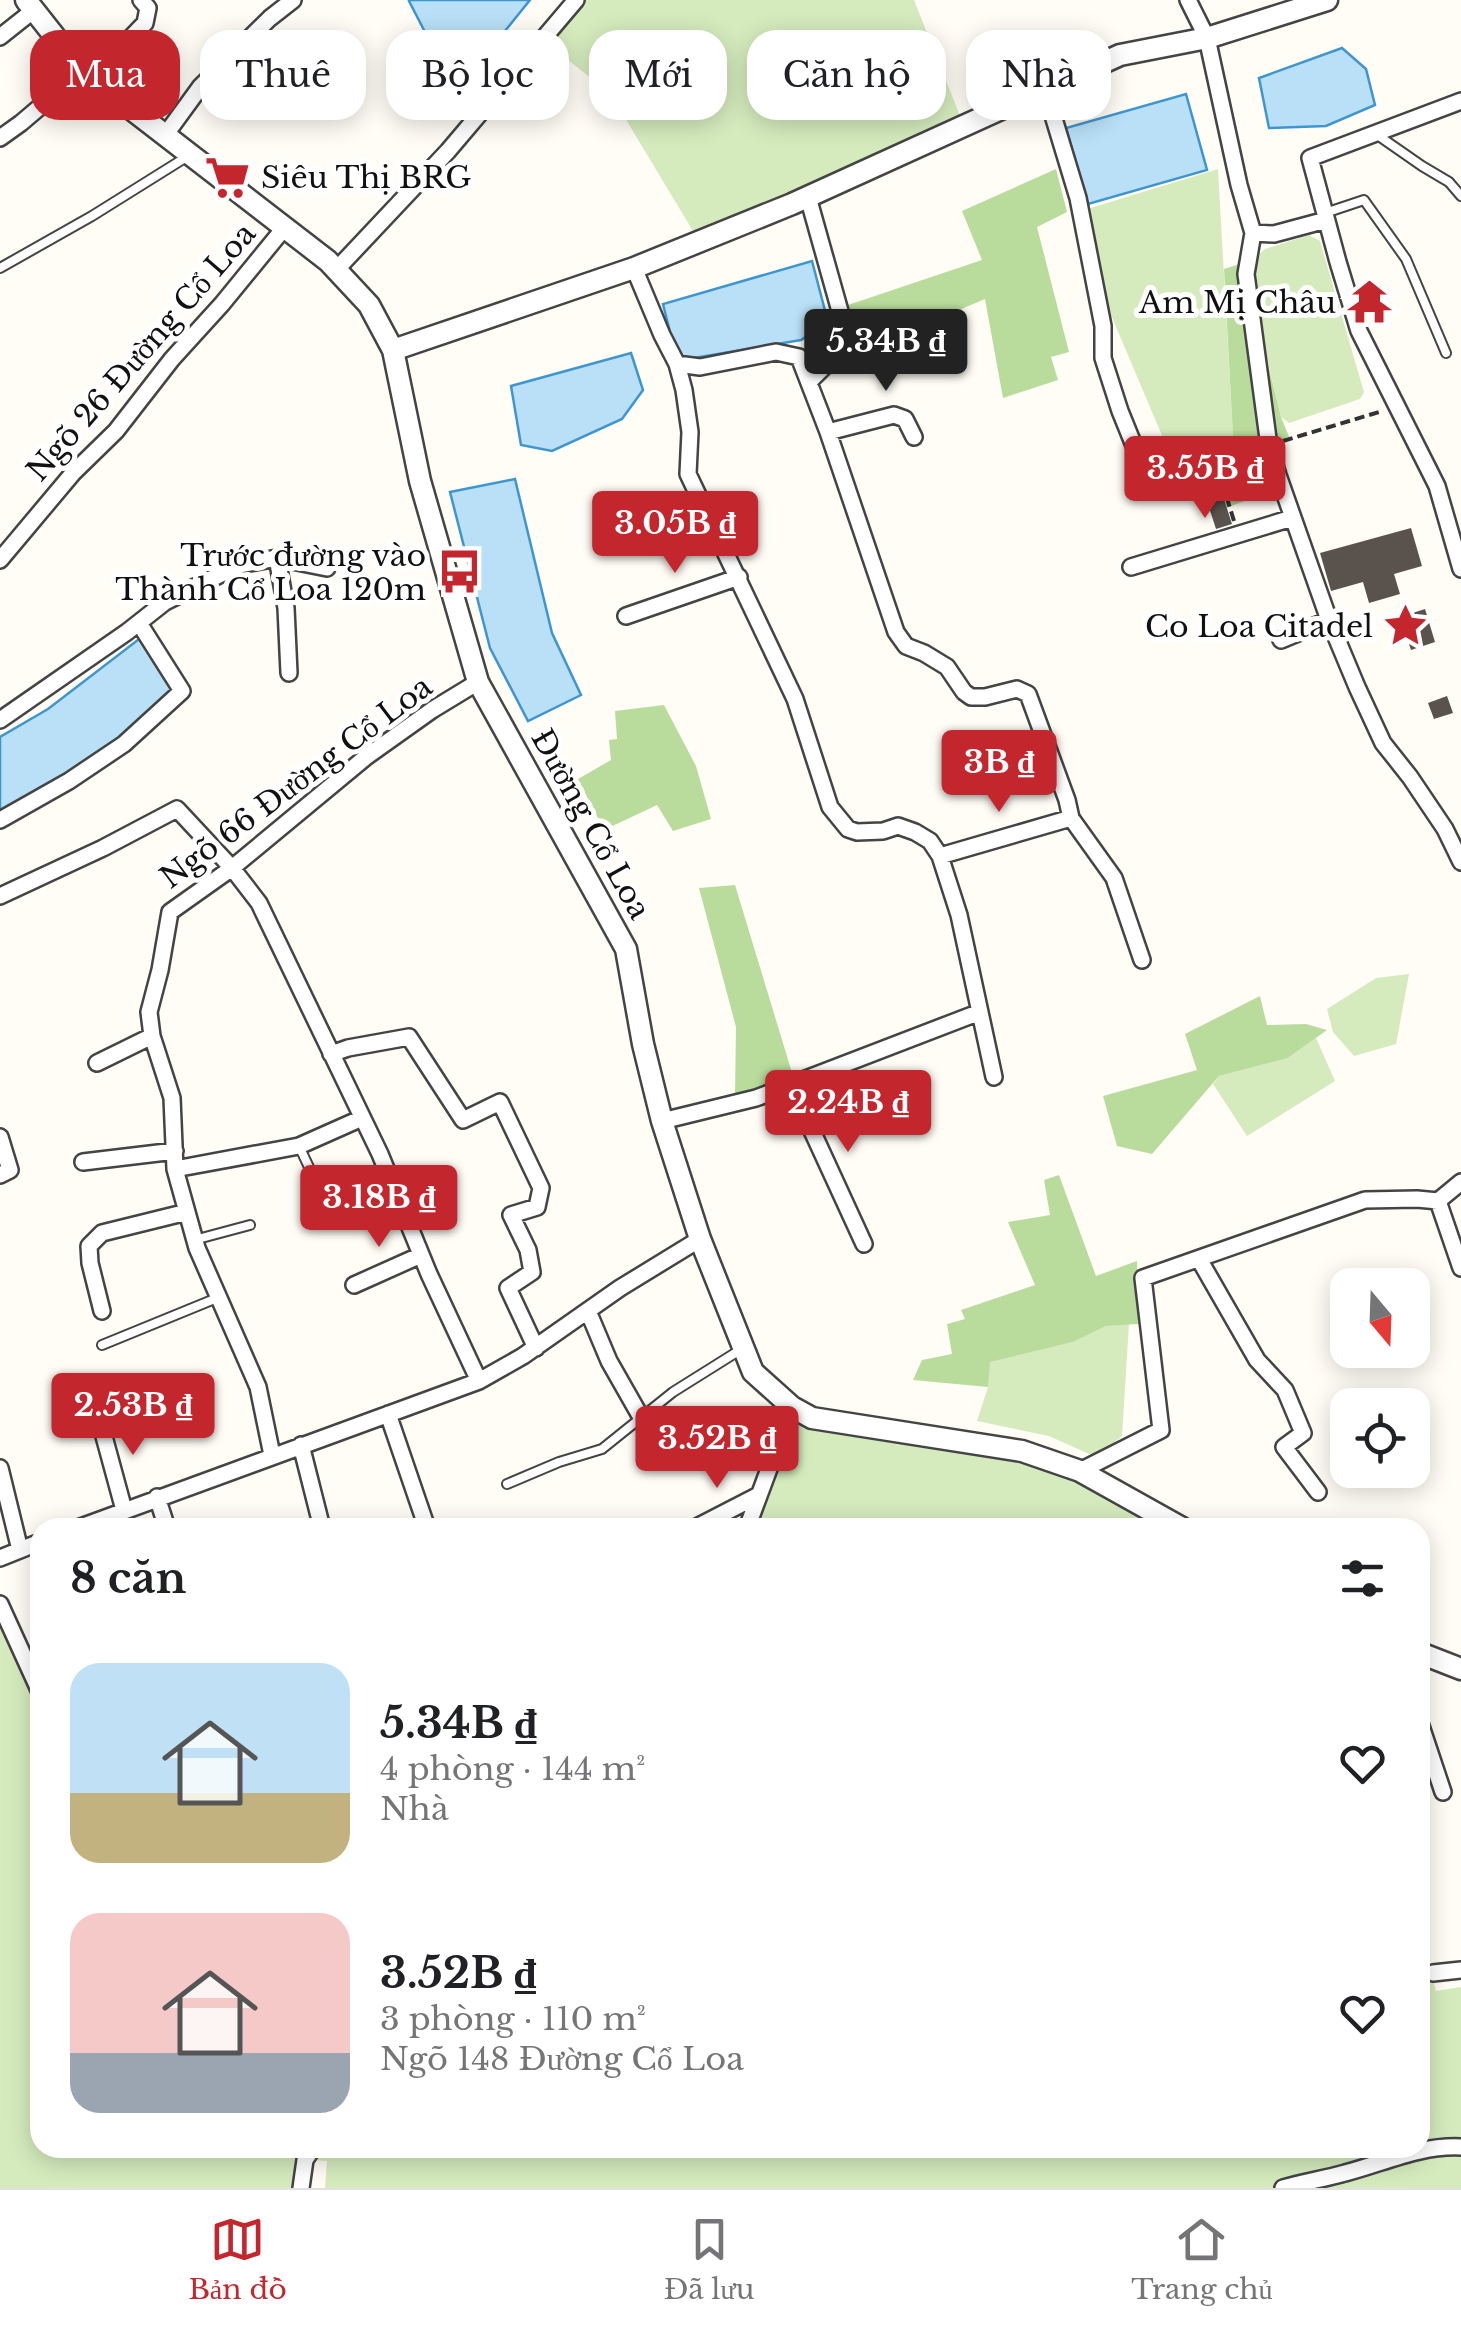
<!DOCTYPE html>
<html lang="vi">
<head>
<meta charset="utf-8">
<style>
	body { margin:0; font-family:"Libre Baskerville",serif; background:#f6f6f6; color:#202124; height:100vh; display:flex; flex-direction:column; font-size:38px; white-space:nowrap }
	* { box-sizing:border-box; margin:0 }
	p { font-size:32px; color:#757577 }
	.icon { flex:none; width:55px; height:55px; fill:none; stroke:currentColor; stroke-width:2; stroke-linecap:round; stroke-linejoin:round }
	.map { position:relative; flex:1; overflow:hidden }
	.sheet { position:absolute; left:30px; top:1518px; width:1400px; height:640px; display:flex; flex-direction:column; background:#fff; border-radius:30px; box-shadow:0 5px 25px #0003 }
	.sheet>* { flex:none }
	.guide { position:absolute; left:30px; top:30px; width:1402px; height:90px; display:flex; gap:20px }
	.needle { width:65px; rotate:161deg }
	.controls { position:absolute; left:1330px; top:1268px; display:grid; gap:20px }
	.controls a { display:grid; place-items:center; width:100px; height:100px; border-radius:20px; background:#fff; box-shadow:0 5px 25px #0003; font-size:50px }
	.price { position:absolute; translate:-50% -85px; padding:0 22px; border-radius:10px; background:#c4262e; color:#fff; font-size:32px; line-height:65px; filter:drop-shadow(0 2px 5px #0008) }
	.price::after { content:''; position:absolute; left:50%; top:60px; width:30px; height:22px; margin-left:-15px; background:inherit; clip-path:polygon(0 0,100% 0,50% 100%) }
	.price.current { background:#222; color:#fff }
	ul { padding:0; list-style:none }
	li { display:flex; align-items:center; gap:30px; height:250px; padding:0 40px }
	li span { display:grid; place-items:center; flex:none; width:280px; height:200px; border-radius:30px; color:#555 }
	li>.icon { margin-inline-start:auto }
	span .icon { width:120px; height:120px; fill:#fffc; stroke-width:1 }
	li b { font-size:42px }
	h2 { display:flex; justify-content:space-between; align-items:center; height:120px; padding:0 40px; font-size:42px }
	.pill { padding:0 35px; border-radius:30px; background:#fff; box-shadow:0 5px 25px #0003; font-size:35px; line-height:90px }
	.pill.current { background:#c4262e; color:#fff }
	.tabs { display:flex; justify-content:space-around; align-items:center; height:140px; border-top:2px solid #e0e0e0; background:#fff; font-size:28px; color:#757577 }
	.tabs a { display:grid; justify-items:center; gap:5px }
	.tabs .current { color:#c4262e }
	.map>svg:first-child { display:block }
	.green { fill:#d5ebbd }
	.forest { fill:#b9dc9c }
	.water { fill:#b9e0f7; stroke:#3f96cf; stroke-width:2.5 }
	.building { fill:#5a524d }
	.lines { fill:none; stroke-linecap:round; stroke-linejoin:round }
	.service-casing { stroke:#444; stroke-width:12 }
	.minor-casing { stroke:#444; stroke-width:20 }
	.tertiary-casing { stroke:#444; stroke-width:25 }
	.path { stroke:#333; stroke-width:4; stroke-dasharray:10 5; stroke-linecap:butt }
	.service { stroke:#fff; stroke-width:8 }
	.minor { stroke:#fff; stroke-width:15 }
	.tertiary { stroke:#fff; stroke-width:20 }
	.labels { text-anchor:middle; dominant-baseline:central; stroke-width:10; stroke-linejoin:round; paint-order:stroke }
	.poi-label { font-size:30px; fill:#111; stroke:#fff; text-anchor:end }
	.street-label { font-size:30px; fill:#111; stroke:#fff }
</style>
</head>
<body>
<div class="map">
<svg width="1461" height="2188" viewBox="0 0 1461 2188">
	<rect width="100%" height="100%" fill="#fffdf5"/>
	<path class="green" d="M 586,0 L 914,0 L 964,126 L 699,241 L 610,93 L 541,39 L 566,9 Z
		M 1218,169 L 1233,436 L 1169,452 L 1111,315 L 1084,210 Z
		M 1309,235 L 1320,241 L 1364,392 L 1360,399 L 1289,423 L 1281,417 L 1248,279 L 1252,260 L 1265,249 Z
		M 1409,974 L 1396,1044 L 1354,1056 L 1333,1032 L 1327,1009 L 1376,978 Z
		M 1316,1038 L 1335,1081 L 1247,1136 L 1213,1084 L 1219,1076 L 1288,1058 Z
		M 1129,1324 L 1122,1436 L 1096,1457 L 1049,1436 L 977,1421 L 988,1387 L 989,1362 L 1073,1342 L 1106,1326 Z
		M 792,1407 L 1022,1451 L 1182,1528 L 747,1528 Z
		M 0,1625 L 40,1708 L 40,2148 L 296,2148 L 298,2149 L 298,2148 L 1420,2148 L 1420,1930 L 1436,1991 L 1461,1987 L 1461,2188 L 325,2188 L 327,2161 L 306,2160 L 301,2188 L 0,2188 Z"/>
	<path class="forest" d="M 1056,169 L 1067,212 L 1037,227 L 1069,352 L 1051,357 L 1058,380 L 1003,398 L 985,299 L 864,350 L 848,305 L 982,260 L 962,211 Z
		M 1252,260 L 1246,275 L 1281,417 L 1290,439 L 1269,446 L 1282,487 L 1218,511 L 1201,444 L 1233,436 L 1224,269 Z
		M 664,705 L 696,766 L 711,819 L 673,831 L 657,805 L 604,830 L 578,779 L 611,760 L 609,740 L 617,739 L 615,711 Z
		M 735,885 L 793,1076 L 760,1089 L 735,1094 L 736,1027 L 699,888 Z
		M 1260,996 L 1267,1025 L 1306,1024 L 1327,1030 L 1288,1058 L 1219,1076 L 1152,1154 L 1117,1146 L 1103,1096 L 1197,1070 L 1185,1034 Z
		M 1059,1175 L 1096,1276 L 1137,1261 L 1139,1324 L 1106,1326 L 1073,1342 L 990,1362 L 988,1387 L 913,1380 L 922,1360 L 952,1354 L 947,1324 L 965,1319 L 961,1310 L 1035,1285 L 1008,1222 L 1050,1215 L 1044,1180 Z"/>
	<path class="water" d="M 411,0 L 530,0 L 453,95 L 412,59 L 425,32 L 409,1 Z
		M 1342,48 L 1366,69 L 1375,105 L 1326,126 L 1269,128 L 1259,78 Z
		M 1186,94 L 1207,170 L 1088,204 L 1066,128 Z
		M 812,261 L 828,322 L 801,340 L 688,359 L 675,352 L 663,304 Z
		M 631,353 L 643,390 L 622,419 L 552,451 L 521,445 L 511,386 Z
		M 515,479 L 552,633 L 581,695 L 528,721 L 490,648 L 450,492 Z
		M 143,636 L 174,689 L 109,747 L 59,783 L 0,812 L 0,737 L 48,709 Z"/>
	<path class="building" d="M 1221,490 L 1232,524 L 1216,529 L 1205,495 Z
		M 1411,528 L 1422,566 L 1394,574 L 1400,594 L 1369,603 L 1363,582 L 1331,591 L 1320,553 Z
		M 1425,609 L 1435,642 L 1411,650 L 1400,617 Z
		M 1447,696 L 1453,713 L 1434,719 L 1428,703 Z"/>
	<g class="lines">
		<defs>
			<path id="service" d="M 1376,134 L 1422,166 L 1449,182 L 1461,196
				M 1325,213 L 1364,200 L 1406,259 L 1446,353
				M 0,268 L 92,216 L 188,156
				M 299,1146 L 323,1197
				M 194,1240 L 250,1225
				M 102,1345 L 217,1298
				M 507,1484 L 559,1462 L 602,1449 L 673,1392 L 740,1350"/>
			<path id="minor" d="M 1188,0 L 1207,38 L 1239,185 L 1253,233 L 1246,274 L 1269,446 L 1278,475 L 1329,620 L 1357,687 L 1383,743 L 1410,777 L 1445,829 L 1461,862
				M 0,37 L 34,10
				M 92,78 L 145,23 L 148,8 L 141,0
				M 1045,89 L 1078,198 L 1103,326 L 1103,358 L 1120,411 L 1150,485
				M 1461,101 L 1310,158 L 1338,262 L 1359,331 L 1437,486 L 1461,569
				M 166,134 L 201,86 L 270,18 L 293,0
				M 0,138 L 21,123 L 82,71
				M 808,197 L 845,329 C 844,352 825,365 810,381
				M 1253,233 L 1274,234 L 1326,220
				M 634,268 L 662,335 L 677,364 L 700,367 L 776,352 L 799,357 L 828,432 L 896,632 L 906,646 L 924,653 L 947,667 L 964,692 L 971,697 L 985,697 L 1017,689 L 1028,694 L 1067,800 L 1071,818 L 1114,878 L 1142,960
				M 336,270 L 448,151 L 576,0
				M 677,364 L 684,390 L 690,432 L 688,474 L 795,699 L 830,807 L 848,829 L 857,832 L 883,831 L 898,826 L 915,832 L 930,841 L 940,856 L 959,915 L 994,1077
				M 828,432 L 894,415 L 905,419 L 914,437
				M 277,558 L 286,608 L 289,673
				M 0,560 L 73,473 L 116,431 L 172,359 L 222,304 L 285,227
				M 1131,567 L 1292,518
				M 626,616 L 739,577
				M 1281,640 L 1329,620
				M 0,720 L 127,632 L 165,602 L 239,565 L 277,558 L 327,568
				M 0,820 L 69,781 L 124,744 L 182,691 L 139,623
				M 940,856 L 1071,818
				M 0,896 L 103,848 L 177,809 L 232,868 L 259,903 L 380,1154 L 429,1274 L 479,1381
				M 331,1054 L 348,1048 L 409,1037 L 463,1120 L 500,1102 L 541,1188 L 537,1207 L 511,1215 L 528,1250 L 532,1272 L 508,1288 L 536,1348
				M 97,1063 L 152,1036
				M 791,1085 L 864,1244
				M 662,1121 L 756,1098 L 980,1012
				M 0,1137 L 10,1170 L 0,1175
				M 83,1162 L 175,1151
				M 175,1169 L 299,1146 L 362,1118
				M 1438,1201 L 1461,1268
				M 1199,1259 L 1257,1360 L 1285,1390 L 1303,1433 L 1284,1447 L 1318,1492
				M 354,1285 L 421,1255
				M 102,1311 L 90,1263 L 89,1246 L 102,1233 L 187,1212
				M 588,1311 L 609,1361 L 642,1419
				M 388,1414 L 427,1528
				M 99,1418 L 124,1510
				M 301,1445 L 322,1528
				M 272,1455 L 258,1387 L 197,1248 L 175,1169 L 172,1098 L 152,1036 L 149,1012 L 160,970 L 170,912 L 232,868 L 366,757 L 432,710 L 478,682
				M 0,1468 L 20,1550
				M 1080,1471 L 1161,1430 L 1143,1278 L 1365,1200 L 1417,1199 L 1438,1201 L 1461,1182
				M 157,1497 L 167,1528
				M 78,1528 L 479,1381 L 523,1356 L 620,1288 L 700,1239
				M 695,1528 L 759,1495
				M 747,1528 L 792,1407
				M 0,1558 L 40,1542
				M 0,1604 L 40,1692
				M 1420,1723 L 1443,1792
				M 1433,1973 L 1461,1970
				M 301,2188 L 305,2160 L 313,2148
				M 1283,2188 C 1303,2182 1324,2179 1345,2173 C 1384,2163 1420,2145 1461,2147"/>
			<path id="tertiary" d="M 26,0 L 82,71 L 328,261 L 369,305 L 393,350 L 420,481 L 478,682 L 626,949 L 643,1044 L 662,1121 L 700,1239 L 753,1372 L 792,1407 L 812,1418 L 1022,1451 L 1080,1471 L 1182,1528
				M 393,350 L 634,268 L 792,204 L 1120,55 L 1207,38 L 1327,0
				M 1420,1653 L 1461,1669"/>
		</defs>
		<use href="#service" class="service-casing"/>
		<use href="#minor" class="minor-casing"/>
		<use href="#tertiary" class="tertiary-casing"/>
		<path class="path" d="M 1283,441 L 1379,412
			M 1234,521 L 1225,492 L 1264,480"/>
		<use href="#service" class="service"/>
		<use href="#minor" class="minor"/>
		<use href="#tertiary" class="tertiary"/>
	</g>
	<defs>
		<symbol id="supermarket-bare" viewBox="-9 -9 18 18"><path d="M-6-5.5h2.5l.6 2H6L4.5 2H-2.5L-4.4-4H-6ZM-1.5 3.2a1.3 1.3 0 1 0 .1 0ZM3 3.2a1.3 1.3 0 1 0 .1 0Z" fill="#c4262e" stroke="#fff" stroke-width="2.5" paint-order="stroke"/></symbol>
		<symbol id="temple-bare" viewBox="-9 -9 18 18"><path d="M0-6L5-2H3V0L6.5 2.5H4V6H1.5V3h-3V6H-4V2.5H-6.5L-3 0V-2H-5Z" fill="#c4262e" stroke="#fff" stroke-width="2.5" paint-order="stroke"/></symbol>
		<symbol id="bus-bare" viewBox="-9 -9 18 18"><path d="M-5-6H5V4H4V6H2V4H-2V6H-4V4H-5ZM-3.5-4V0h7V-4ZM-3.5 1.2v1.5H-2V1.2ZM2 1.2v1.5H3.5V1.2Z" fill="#c4262e" stroke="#fff" stroke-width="2.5" paint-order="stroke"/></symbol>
		<symbol id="sight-bare" viewBox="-9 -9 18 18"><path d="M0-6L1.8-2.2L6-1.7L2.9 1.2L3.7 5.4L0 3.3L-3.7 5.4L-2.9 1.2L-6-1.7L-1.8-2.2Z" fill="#c4262e" stroke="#fff" stroke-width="2.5" paint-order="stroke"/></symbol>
	</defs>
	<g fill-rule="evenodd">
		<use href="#supermarket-bare" x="196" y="146" width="63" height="63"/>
		<use href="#temple-bare" x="1338" y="270" width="63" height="63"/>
		<use href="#bus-bare" x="428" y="540" width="63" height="63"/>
		<use href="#sight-bare" x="1374" y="594" width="63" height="63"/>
	</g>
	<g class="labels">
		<g class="poi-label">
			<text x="261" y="177" text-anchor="start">Siêu Thị BRG</text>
			<text x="1336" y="302">Am Mị Châu</text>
			<text x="426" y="555">Trước đường vào<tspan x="426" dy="34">Thành Cổ Loa 120m</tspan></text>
			<text x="1373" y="626">Co Loa Citadel</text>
		</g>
		<g class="street-label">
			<text transform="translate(141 352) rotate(-49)">Ngõ 26 Đường Cổ Loa</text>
			<text transform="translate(296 782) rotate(-37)">Ngõ 66 Đường Cổ Loa</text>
			<text transform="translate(591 824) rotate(61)">Đường Cổ Loa</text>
		</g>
	</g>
</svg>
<div class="controls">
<a><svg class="needle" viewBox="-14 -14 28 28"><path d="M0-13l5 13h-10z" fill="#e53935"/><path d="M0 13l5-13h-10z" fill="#757577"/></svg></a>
<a><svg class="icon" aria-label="locate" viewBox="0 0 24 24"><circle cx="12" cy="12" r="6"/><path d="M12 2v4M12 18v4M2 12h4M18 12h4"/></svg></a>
</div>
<b class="price current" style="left:886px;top:394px">5.34B ₫</b>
<b class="price" style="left:1205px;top:521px">3.55B ₫</b>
<b class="price" style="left:675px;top:576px">3.05B ₫</b>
<b class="price" style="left:999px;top:815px">3B ₫</b>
<b class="price" style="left:848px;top:1155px">2.24B ₫</b>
<b class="price" style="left:379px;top:1250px">3.18B ₫</b>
<b class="price" style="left:133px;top:1458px">2.53B ₫</b>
<b class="price" style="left:717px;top:1491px">3.52B ₫</b>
<div class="guide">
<a class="pill current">Mua</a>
<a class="pill">Thuê</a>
<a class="pill">Bộ lọc</a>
<a class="pill">Mới</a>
<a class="pill">Căn hộ</a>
<a class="pill">Nhà</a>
</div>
<section class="sheet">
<h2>8 căn<svg class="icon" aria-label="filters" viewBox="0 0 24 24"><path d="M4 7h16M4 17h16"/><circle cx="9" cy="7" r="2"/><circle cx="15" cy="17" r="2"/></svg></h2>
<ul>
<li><span style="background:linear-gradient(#bfe0f5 65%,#c2b280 0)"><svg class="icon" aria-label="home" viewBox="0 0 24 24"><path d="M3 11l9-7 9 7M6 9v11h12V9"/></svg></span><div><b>5.34B ₫</b><p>4 phòng · 144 m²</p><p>Nhà</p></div><svg class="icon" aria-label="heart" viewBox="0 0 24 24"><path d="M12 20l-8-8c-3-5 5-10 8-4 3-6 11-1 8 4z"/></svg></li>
<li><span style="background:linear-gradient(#f6c9c9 70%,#9aa5b1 0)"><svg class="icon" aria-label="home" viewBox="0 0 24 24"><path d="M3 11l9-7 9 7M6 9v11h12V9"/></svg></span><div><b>3.52B ₫</b><p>3 phòng · 110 m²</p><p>Ngõ 148 Đường Cổ Loa</p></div><svg class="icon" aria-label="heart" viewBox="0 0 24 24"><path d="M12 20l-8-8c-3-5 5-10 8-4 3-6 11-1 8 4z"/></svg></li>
</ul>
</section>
</div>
<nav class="tabs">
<a class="current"><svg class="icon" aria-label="map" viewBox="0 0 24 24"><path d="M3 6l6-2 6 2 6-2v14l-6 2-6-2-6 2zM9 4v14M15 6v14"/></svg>Bản đồ</a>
<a><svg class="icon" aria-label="saved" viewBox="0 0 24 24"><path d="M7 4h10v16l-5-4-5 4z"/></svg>Đã lưu</a>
<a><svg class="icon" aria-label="home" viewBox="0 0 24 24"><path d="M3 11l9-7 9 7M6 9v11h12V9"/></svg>Trang chủ</a>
</nav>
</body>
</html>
